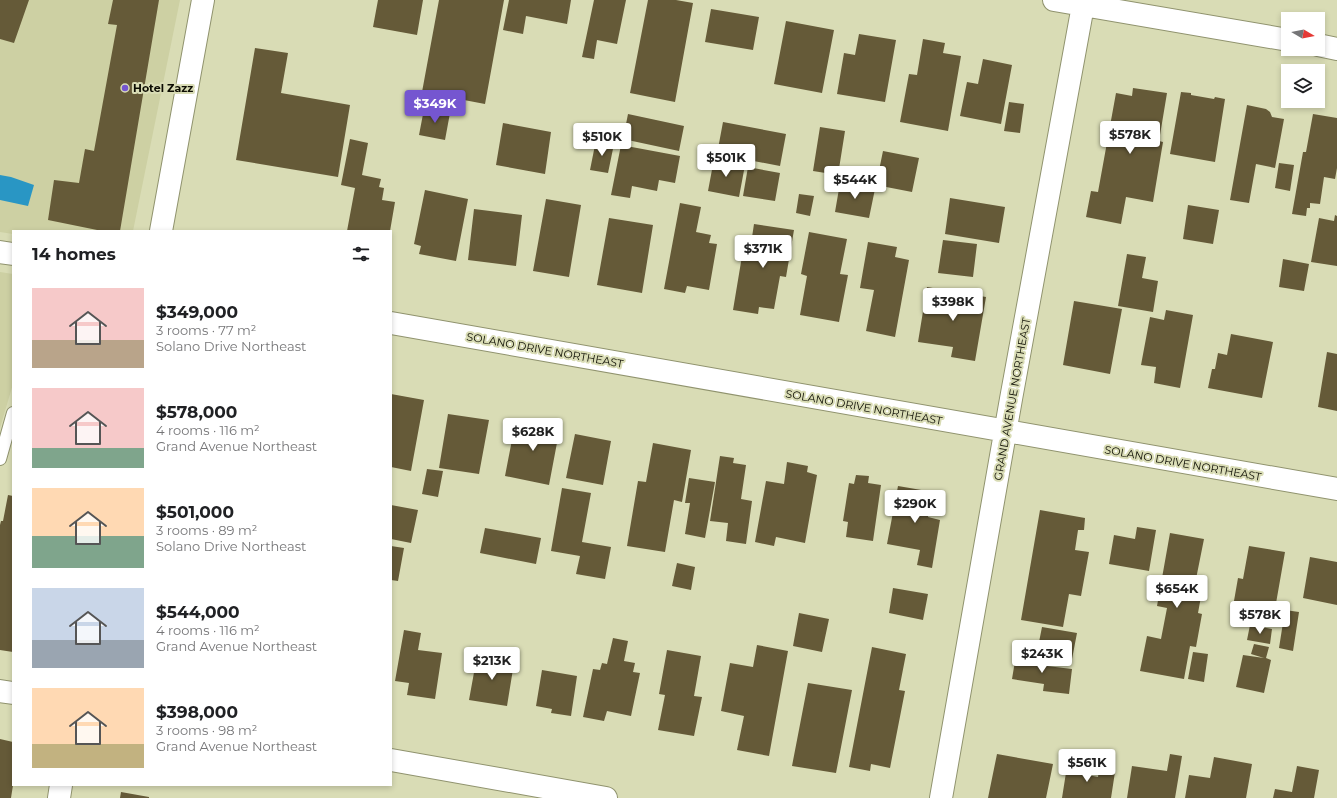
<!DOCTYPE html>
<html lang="en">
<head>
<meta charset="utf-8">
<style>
	body { margin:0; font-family:Montserrat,sans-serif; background:#f6f6f6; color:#202124; height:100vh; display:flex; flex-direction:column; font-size:15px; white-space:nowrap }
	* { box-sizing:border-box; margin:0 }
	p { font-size:13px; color:#757577 }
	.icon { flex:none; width:22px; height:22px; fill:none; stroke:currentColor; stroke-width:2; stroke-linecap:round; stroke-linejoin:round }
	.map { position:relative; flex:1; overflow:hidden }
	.drawer { position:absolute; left:12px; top:230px; width:380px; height:556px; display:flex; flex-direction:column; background:#fff; border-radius:0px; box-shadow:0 2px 6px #0003 }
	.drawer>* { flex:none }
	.needle { width:26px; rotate:100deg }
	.buttons { position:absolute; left:1281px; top:12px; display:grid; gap:8px }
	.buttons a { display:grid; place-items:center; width:44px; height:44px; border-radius:0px; background:#fff; box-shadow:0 2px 6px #0003; font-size:20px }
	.price { position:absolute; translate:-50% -34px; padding:0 9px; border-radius:4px; background:#fff; color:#222; font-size:13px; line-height:26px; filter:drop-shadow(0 1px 2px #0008) }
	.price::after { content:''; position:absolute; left:50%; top:24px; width:12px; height:9px; margin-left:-6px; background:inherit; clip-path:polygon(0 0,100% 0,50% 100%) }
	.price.active { background:#7556d0; color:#fff }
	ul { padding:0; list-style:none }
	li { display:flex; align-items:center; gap:12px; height:100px; padding:0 20px }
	li span { display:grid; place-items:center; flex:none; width:112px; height:80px; border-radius:0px; color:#555 }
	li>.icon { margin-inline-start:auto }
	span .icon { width:48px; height:48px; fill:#fffc; stroke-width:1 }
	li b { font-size:17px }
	h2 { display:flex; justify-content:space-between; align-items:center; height:48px; padding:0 20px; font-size:17px }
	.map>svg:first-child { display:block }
	.built { fill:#cdd0a3 }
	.water { fill:#2996c4 }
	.building { fill:#655a38 }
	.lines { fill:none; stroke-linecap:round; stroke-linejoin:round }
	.service-casing { stroke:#90936e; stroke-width:14 }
	.minor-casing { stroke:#90936e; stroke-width:24 }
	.tertiary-casing { stroke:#90936e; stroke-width:24 }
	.service { stroke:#fff; stroke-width:12 }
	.minor { stroke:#fff; stroke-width:22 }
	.tertiary { stroke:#fff; stroke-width:22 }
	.poi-dot { fill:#7556d0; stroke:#d9dcb5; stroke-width:1.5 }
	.labels { text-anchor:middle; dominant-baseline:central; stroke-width:4; stroke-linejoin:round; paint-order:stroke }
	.poi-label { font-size:11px; font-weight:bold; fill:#0c0c02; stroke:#d9dcb5; text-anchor:start }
	.street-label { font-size:11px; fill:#0c0c02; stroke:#d9dcb5 }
</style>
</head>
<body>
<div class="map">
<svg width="1337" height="798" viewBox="0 0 1337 798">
	<rect width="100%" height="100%" fill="#d9dcb5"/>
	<path class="built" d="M 0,0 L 180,0 L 133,231 L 13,231 L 13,234 L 0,232 Z
		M 0,272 L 13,274 L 13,384 L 0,428 Z"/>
	<path class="water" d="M 0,175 L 11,177 L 34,185 L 28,206 L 0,200 Z"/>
	<path class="building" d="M 0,0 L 29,0 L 14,43 L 0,39 Z
		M 113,0 L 159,0 L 120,231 L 102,231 L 48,220 L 54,180 L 79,183 L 85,149 L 94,151 L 117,25 L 108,24 Z
		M 378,0 L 423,0 L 417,35 L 373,27 Z
		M 439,0 L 504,0 L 485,104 L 422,92 Z
		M 509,0 L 571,0 L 567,24 L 526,16 L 523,34 L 503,30 Z
		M 594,0 L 626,0 L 617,44 L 597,40 L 594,59 L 582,57 Z
		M 648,0 L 676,0 L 693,3 L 675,102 L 630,93 Z
		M 711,9 L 759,17 L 753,50 L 705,42 Z
		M 786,21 L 834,30 L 822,93 L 774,84 Z
		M 859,34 L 896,40 L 885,102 L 837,94 L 844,53 L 855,55 Z
		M 923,39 L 945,43 L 943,53 L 961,56 L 948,131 L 900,122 L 909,74 L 917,75 Z
		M 255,48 L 288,53 L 281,93 L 350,105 L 338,177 L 236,160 Z
		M 983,59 L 1012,65 L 1001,124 L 960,116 L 967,82 L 978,84 Z
		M 1133,88 L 1167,93 L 1159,141 L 1163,142 L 1153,202 L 1126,197 L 1121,224 L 1086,217 L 1091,191 L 1098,192 L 1116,93 L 1132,96 Z
		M 1181,92 L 1191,93 L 1191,95 L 1214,99 L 1215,97 L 1225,99 L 1215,162 L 1170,154 Z
		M 1009,102 L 1024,104 L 1020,133 L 1004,131 Z
		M 1247,105 L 1266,109 L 1270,112 L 1272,117 L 1284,119 L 1275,168 L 1256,164 L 1249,203 L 1230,200 Z
		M 424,109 L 450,113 L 445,140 L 419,135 Z
		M 628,114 L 684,126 L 679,151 L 623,139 Z
		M 1313,114 L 1337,118 L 1337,168 L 1335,179 L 1324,177 L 1320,204 L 1310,203 L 1310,208 L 1307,208 L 1306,216 L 1292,214 L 1303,152 L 1306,152 Z
		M 723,122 L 786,134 L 780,166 L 717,154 Z
		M 503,123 L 551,132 L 545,174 L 496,165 Z
		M 820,127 L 845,131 L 838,175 L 813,171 Z
		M 350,139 L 368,143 L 362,175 L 381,179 L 379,187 L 384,188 L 382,200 L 395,202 L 390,231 L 347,231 L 355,188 L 341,185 Z
		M 596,140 L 614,144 L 608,173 L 590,170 Z
		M 621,145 L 680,156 L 675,183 L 659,180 L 657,191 L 632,186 L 630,198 L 611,195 Z
		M 883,151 L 919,158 L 912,192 L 876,185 Z
		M 714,159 L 745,165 L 739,197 L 708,191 Z
		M 1279,163 L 1294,165 L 1290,191 L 1275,188 Z
		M 748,167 L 780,173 L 775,201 L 743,196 Z
		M 840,183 L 875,189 L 869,218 L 835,212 Z
		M 425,190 L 468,199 L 456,261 L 419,254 L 421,246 L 414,244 Z
		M 799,194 L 814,196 L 810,216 L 796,213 Z
		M 950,198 L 1005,207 L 999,243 L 945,234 Z
		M 546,199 L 581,205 L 569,277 L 533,271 Z
		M 680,203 L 701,207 L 696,232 L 711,235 L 709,243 L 717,244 L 709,290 L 687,286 L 685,293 L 664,289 Z
		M 1188,205 L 1219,210 L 1213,244 L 1183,239 Z
		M 474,209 L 522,215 L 516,266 L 468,260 Z
		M 1335,215 L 1337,216 L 1337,266 L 1311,262 L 1319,218 L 1334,221 Z
		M 609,218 L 653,225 L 642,293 L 597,285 Z
		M 754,224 L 794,230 L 786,277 L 780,276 L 774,309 L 759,307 L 758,314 L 733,310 L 742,256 L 749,257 Z
		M 809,232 L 847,239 L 840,274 L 848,275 L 839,322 L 800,315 L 807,276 L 801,274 Z
		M 943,240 L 977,244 L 973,277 L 938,273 Z
		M 868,242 L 897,247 L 895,257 L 909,260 L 895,337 L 866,331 L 874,290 L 860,288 Z
		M 1127,254 L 1146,257 L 1142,278 L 1158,281 L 1153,312 L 1118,306 Z
		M 1283,259 L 1309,264 L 1304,291 L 1279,287 Z
		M 927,287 L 986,297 L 975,361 L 951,357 L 953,347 L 918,342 Z
		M 1074,301 L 1122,309 L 1110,374 L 1063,365 Z
		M 1166,310 L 1193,315 L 1180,388 L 1154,383 L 1156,367 L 1141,365 L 1150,317 L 1164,320 Z
		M 1231,334 L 1273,342 L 1262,398 L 1208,388 L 1212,369 L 1215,369 L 1218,353 L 1227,355 Z
		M 1327,352 L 1337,354 L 1337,411 L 1318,407 Z
		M 391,394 L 424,400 L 411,471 L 391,467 Z
		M 448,414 L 489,420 L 479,474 L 439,468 Z
		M 516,419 L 560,427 L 549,485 L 505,476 Z
		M 575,434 L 611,441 L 603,485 L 566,478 Z
		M 653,443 L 691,450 L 682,502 L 674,500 L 665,552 L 627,546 L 638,481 L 646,482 Z
		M 720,456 L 734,458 L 733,463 L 746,465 L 741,499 L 752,501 L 746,544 L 726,541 L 728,523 L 710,521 Z
		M 787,462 L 808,466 L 807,472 L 817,475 L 805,543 L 776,537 L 774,546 L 755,542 L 766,481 L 784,484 Z
		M 427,469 L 443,471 L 438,497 L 422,494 Z
		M 856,475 L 869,476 L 868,483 L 881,485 L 873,541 L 846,537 L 848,522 L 843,521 L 849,483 L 854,484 Z
		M 689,478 L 715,482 L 705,538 L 685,534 L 690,503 L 685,503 Z
		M 898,486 L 933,492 L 928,517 L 940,520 L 932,568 L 917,565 L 920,550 L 887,544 Z
		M 562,488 L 591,493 L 582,542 L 611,547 L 605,579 L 576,574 L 580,556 L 551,551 Z
		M 8,495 L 13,496 L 13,652 L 0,650 L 0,525 L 1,521 L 3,521 Z
		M 391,505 L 418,510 L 411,543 L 391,539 Z
		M 1040,510 L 1085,518 L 1084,530 L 1078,530 L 1075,550 L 1089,552 L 1081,596 L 1069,594 L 1063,627 L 1021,620 Z
		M 1137,527 L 1156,530 L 1149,571 L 1109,564 L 1114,535 L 1135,539 Z
		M 485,528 L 541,538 L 536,564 L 480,553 Z
		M 1170,533 L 1204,539 L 1196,579 L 1204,580 L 1198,613 L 1202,614 L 1196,647 L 1190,646 L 1184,679 L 1140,671 L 1147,636 L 1161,639 L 1167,608 L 1157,606 Z
		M 391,546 L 404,548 L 398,581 L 391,580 Z
		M 1249,546 L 1285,552 L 1272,626 L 1231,618 L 1238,578 L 1243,579 Z
		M 1310,557 L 1337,562 L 1337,605 L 1303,598 Z
		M 677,563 L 695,567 L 691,590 L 672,586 Z
		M 893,588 L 928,594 L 923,620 L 889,613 Z
		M 1285,610 L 1299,612 L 1293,651 L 1279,648 Z
		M 799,613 L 829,619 L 822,652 L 793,646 Z
		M 1250,625 L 1272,629 L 1270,644 L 1247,640 Z
		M 1042,627 L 1077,633 L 1072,659 L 1037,652 Z
		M 404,630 L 421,633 L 418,650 L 442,653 L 435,699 L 407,695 L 409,683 L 395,681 Z
		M 613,638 L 628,641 L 624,661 L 635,663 L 633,672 L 640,673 L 631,716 L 607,711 L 604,721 L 583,717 L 593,669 L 600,670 L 602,663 L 607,664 Z
		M 1254,644 L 1269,647 L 1266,658 L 1271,660 L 1264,693 L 1236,687 L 1243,655 L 1264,658 L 1251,654 Z
		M 757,645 L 788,651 L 769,756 L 737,750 L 744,716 L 721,711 L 730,663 L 753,667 Z
		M 872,647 L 906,654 L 899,690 L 905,691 L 890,768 L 871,764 L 870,771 L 849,767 Z
		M 667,650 L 701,656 L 694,696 L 702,697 L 694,736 L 658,730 L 665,695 L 659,694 Z
		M 1193,652 L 1208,654 L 1204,682 L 1188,679 Z
		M 1016,655 L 1048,659 L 1047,666 L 1072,669 L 1069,694 L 1043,691 L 1044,684 L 1012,679 Z
		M 477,656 L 514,663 L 507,706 L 469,700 Z
		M 542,670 L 577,676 L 571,716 L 551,713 L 552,709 L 536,706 Z
		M 808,683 L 852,690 L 836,773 L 792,766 Z
		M 0,739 L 13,742 L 13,785 L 11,798 L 0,798 Z
		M 997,754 L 1053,764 L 1046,798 L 988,798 Z
		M 1170,754 L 1182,756 L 1175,798 L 1127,798 L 1132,766 L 1167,771 Z
		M 1214,757 L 1252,764 L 1246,798 L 1185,798 L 1189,775 L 1210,778 Z
		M 1068,760 L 1085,763 L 1083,774 L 1098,777 L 1099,770 L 1115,772 L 1111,798 L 1062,798 Z
		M 1297,766 L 1319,770 L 1314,798 L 1273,798 L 1275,789 L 1292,792 Z
		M 121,792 L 149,797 L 149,798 L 120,798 Z"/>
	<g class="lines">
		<defs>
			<path id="service" d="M 0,459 L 13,413"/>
			<path id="minor" d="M 1054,0 L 1288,40
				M 1318,45 L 1337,49
				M 0,252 L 13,254
				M 391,323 L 1337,489
				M 0,691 L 13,693
				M 391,760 L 606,798
				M 941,798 L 1011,399 L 1084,0"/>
			<path id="tertiary" d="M 161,231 L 203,0
				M 59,798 L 61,785"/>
		</defs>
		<use href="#service" class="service-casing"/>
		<use href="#minor" class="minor-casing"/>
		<use href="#tertiary" class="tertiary-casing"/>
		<use href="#service" class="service"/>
		<use href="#minor" class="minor"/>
		<use href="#tertiary" class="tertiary"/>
	</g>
	<circle class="poi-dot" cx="125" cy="88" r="4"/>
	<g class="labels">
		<g class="poi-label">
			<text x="133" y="88">Hotel Zazz</text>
		</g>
		<g class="street-label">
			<text transform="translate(545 350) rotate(10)">SOLANO DRIVE NORTHEAST</text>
			<text transform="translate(1012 399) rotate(-80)">GRAND AVENUE NORTHEAST</text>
			<text transform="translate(864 407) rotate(10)">SOLANO DRIVE NORTHEAST</text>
			<text transform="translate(1183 463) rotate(10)">SOLANO DRIVE NORTHEAST</text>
		</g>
	</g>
</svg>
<div class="buttons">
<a><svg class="needle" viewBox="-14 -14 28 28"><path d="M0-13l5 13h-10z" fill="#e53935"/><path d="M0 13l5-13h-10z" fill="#757577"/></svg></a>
<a><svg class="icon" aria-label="layers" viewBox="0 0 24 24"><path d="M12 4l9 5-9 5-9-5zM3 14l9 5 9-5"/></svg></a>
</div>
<b class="price active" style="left:435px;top:124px">$349K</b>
<b class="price" style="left:1130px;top:155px">$578K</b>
<b class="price" style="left:602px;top:157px">$510K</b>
<b class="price" style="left:726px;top:178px">$501K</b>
<b class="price" style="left:855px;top:200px">$544K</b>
<b class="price" style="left:763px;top:269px">$371K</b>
<b class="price" style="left:953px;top:322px">$398K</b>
<b class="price" style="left:533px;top:452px">$628K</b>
<b class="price" style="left:915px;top:524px">$290K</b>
<b class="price" style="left:1177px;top:609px">$654K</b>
<b class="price" style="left:1260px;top:635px">$578K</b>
<b class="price" style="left:1042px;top:674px">$243K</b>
<b class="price" style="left:492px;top:681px">$213K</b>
<b class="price" style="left:1087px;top:783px">$561K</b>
<section class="drawer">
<h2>14 homes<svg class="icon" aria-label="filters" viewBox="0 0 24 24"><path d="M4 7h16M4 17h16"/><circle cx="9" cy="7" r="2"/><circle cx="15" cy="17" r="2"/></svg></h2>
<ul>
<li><span style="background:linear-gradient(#f6c9c9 65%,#b9a48a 0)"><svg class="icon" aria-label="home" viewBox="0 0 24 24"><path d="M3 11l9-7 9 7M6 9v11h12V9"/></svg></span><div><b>$349,000</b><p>3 rooms · 77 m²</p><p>Solano Drive Northeast</p></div></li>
<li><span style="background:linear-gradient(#f6c9c9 75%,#7fa58c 0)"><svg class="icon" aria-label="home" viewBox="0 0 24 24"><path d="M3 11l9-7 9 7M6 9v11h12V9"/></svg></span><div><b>$578,000</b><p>4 rooms · 116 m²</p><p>Grand Avenue Northeast</p></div></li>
<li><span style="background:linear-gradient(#ffd9b3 60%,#7fa58c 0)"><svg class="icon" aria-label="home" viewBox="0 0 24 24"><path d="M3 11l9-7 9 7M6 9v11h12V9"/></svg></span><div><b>$501,000</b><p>3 rooms · 89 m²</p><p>Solano Drive Northeast</p></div></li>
<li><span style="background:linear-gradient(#c9d6e8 65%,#9aa5b1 0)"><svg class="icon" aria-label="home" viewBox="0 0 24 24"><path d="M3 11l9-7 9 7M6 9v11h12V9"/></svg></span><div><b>$544,000</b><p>4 rooms · 116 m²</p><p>Grand Avenue Northeast</p></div></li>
<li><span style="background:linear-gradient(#ffd9b3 70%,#c2b280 0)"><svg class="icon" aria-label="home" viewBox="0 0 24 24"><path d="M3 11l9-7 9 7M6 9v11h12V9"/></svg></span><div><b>$398,000</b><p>3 rooms · 98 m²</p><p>Grand Avenue Northeast</p></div></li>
</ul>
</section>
</div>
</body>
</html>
